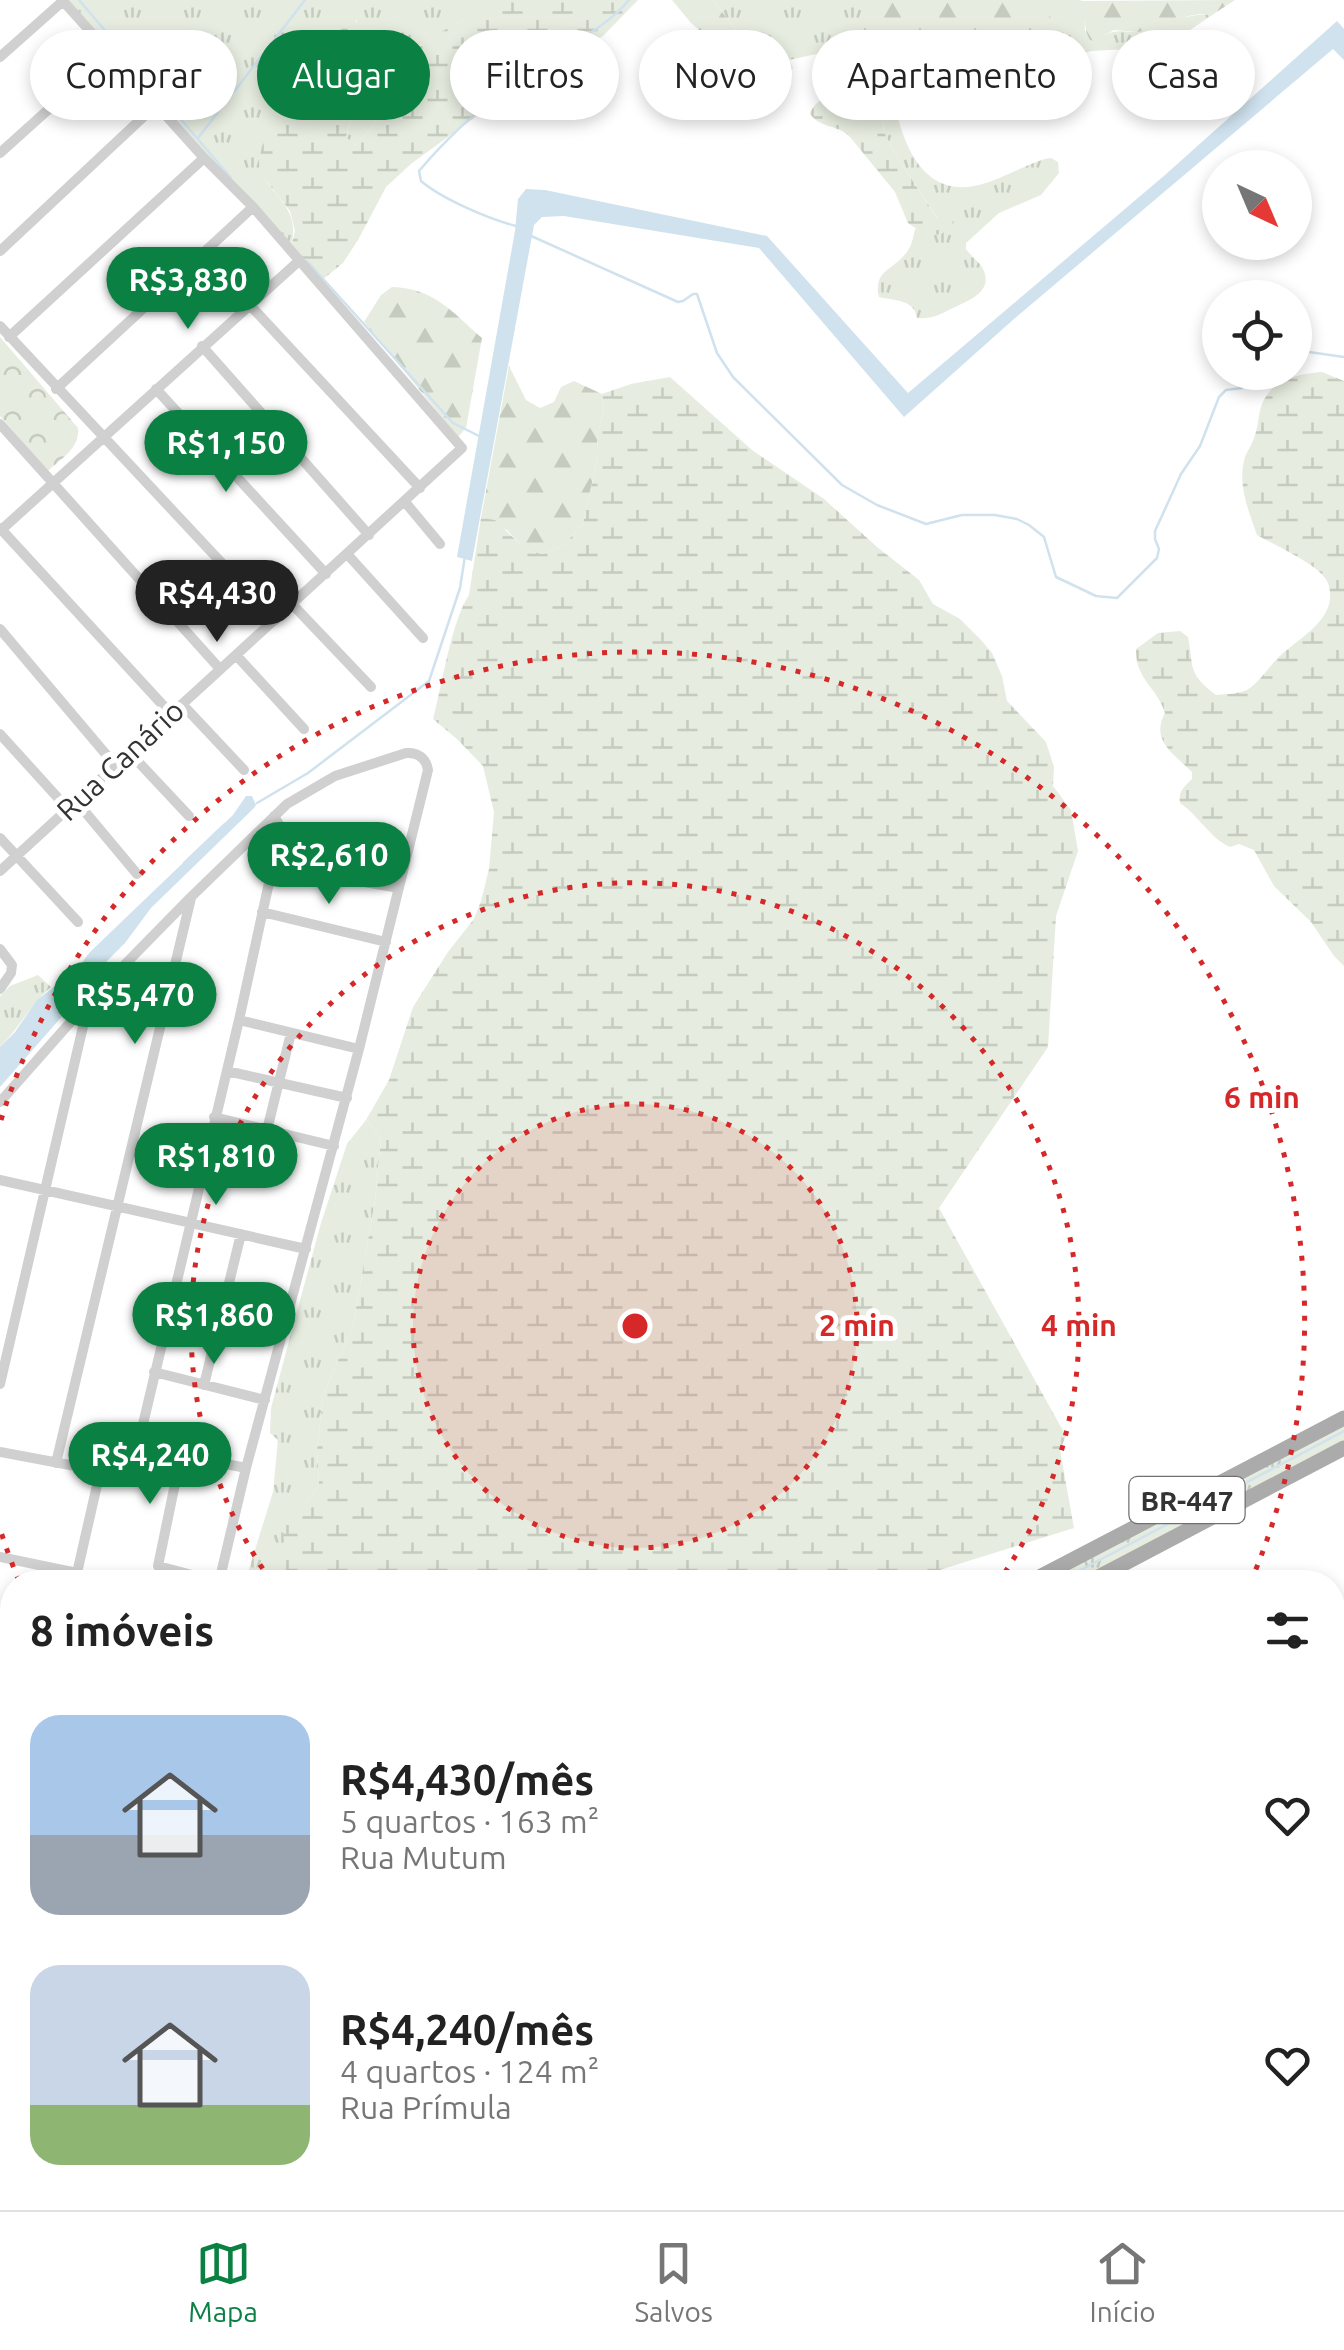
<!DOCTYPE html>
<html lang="pt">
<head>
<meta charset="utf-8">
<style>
	body { margin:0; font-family:Ubuntu,sans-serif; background:#f6f6f6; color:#222; height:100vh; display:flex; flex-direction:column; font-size:38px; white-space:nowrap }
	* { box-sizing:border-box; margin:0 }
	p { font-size:32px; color:#767676 }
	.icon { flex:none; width:55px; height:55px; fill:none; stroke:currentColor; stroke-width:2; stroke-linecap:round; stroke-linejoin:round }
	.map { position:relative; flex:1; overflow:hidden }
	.drawer { position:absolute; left:0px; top:1570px; width:1345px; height:640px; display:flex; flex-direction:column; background:#fff; border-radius:40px 40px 0 0; box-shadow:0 5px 15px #0003 }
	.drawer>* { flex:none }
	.hud { position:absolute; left:30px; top:30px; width:1285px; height:90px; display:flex; gap:20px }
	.needle { width:65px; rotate:136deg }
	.buttons { position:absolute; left:1202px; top:150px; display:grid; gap:20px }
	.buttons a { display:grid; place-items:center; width:110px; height:110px; border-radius:50%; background:#fff; box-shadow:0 5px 15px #0003; font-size:50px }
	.price { position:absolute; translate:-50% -85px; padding:0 22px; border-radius:35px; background:#0b8043; color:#fff; font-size:32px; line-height:65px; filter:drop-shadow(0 2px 5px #0008) }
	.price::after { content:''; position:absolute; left:50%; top:60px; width:30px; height:22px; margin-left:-15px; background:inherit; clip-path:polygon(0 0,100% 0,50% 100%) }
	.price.current { background:#222; color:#fff }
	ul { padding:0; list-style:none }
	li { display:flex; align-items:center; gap:30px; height:250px; padding:0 30px }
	li span { display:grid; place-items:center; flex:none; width:280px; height:200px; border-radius:30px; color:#555 }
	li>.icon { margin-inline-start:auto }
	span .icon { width:120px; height:120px; fill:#fffc; stroke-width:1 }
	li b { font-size:42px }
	h2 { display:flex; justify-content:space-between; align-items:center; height:120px; padding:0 30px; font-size:42px }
	.pill { padding:0 35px; border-radius:45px; background:#fff; box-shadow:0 5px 15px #0003; font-size:35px; line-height:90px }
	.pill.current { background:#0b8043; color:#fff }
	.menu { display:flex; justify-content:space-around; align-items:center; height:140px; border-top:2px solid #e0e0e0; background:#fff; font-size:28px; color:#767676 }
	.menu a { display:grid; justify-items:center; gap:5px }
	.menu .current { color:#0b8043 }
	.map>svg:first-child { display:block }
	.grass { fill:url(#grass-tufts) }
	.forest { fill:url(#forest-firs) }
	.wetland { fill:url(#wetland-marsh) }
	.park { fill:url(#park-crowns) }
	.water { fill:#cfe2ee }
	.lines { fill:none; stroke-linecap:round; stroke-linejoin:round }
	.stream { stroke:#cfe2ee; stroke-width:2.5 }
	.street { stroke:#d0d0d0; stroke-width:10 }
	.primary { stroke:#ababab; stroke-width:15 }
	.ring { fill:none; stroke:#d62828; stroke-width:5; stroke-dasharray:5 10 }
	.labels { text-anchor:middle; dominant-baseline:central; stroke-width:10; stroke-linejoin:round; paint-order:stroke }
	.shield { fill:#fff; stroke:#707070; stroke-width:2.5 }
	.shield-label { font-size:28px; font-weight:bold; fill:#333 }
	.street-label { font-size:30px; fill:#333; stroke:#fff }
	.centre { fill:#d62828; stroke:#fff; stroke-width:5 }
	.ring-label { font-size:30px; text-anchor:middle; font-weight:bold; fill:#d62828; stroke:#fff; stroke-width:10; stroke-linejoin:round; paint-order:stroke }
</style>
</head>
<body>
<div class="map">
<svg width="1344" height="2210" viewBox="0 0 1344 2210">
	<defs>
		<pattern id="grass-tufts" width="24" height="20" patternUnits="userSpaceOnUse" patternTransform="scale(2.5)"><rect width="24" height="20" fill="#e6ecdf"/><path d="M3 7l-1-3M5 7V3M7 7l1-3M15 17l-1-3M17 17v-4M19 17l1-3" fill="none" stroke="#c6cbc0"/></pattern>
		<pattern id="forest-firs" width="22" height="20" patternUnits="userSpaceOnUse" patternTransform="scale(2.5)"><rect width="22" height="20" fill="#e6ecdf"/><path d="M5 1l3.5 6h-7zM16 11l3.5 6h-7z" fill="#c6cbc0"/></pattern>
		<pattern id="wetland-marsh" width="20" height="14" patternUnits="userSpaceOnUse" patternTransform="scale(2.5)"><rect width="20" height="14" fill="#e6ecdf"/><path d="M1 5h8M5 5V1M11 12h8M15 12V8" fill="none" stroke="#c6cbc0"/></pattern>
		<pattern id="park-crowns" width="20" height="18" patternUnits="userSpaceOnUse" patternTransform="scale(2.5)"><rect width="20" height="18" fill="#e6ecdf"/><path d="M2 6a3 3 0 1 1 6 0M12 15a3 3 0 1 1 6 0" fill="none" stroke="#c6cbc0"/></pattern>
	</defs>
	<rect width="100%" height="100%" fill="#fff"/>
	<path class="grass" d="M 65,0 L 499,0 L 484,12 L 463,20 L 418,47 L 403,88 L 384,108 L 371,129 L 355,145 L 346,138 L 356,100 L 352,78 L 357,53 L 357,20 L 338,33 L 328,58 L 287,104 L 278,122 L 261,173 C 279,203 300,209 291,248 Z
		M 713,0 L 861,0 L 863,31 L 821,53 L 789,60 L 748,46 Z
		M 1041,0 L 1083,0 L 1079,1 L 1084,10 L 1085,31 L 1103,36 C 1119,27 1125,34 1141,31 C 1165,26 1188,12 1212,15 L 1180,37 L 1164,38 L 1129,49 L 1091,51 L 1074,56 L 1064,65 L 1027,79 L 991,74 L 983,68 L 980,61 C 998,51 996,59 1013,62 C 1028,65 1042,54 1054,47 Z
		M 892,88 C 899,134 918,200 979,185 C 1002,179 1022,166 1045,159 L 1051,158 L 1058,162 L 1059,173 L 1041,195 L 999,213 L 966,243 L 966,249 C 970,255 978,261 982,267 C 995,290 971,300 955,307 C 942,313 932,320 917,318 C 914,299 895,301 879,297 C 873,270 893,271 907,252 C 912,245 913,238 915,229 L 940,235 L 954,220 L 938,219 L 894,152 L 884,132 L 880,89 Z
		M 38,975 L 51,987 C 31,1004 19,1028 0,1047 L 0,996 L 10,986 Z
		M 366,1120 L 381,1138 L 375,1201 L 353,1325 L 323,1396 L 317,1450 L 319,1485 L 306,1503 L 286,1573 L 291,1582 L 245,1582 L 273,1492 L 278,1440 L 270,1433 L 271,1408 L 321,1223 L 347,1144 Z
		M 1344,1424 L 1344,1441 L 1075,1582 L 1042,1582 Z
		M 115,2198 L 641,2198 L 652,2210 L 117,2210 L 113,2204 Z"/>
	<path class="forest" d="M 672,0 L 713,0 L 748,46 L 789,60 L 793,68 L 785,78 L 733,60 L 691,23 Z
		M 861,0 L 1041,0 L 1052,20 L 1049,31 L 1055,47 C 1046,58 1024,65 1010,61 C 997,57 993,53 980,61 L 973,54 C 960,61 932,71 917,70 C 885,68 884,38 850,58 L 846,57 L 836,45 L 862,31 Z
		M 1235,0 L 1212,15 L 1200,14 L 1188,16 L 1171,24 L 1138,32 L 1114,30 L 1103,36 L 1099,42 L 1090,40 C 1083,28 1086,14 1079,1 Z
		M 392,287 C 434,288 452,312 482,338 L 466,428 L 458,437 L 364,322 L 381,295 Z
		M 509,366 L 526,400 L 540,408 L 554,402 L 561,387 L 574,381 L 602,394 L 604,410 L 597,437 L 598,456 L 583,524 L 563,546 L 543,554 L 526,551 L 507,530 L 481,518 Z"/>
	<path class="wetland" d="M 499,0 L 638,0 L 603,36 L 488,108 L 412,163 L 386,187 L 358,240 L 343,263 L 322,280 L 291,248 L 295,231 L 290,211 L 260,173 L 259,161 L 262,146 L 287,104 L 328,58 L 338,33 L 347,22 L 355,18 L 358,26 L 357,53 L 352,78 L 356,100 L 346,137 L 355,145 L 371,129 L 384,108 L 403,88 C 381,50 476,18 499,0 Z
		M 868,62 L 878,73 L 884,132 L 894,152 L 937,218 L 954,220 L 953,225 L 940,235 L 921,232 L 908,223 L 895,192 L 850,137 C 838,124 821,129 810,114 C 815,99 831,95 844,88 L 846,73 L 851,66 Z
		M 1322,372 L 1344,381 L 1344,966 L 1334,956 L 1311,922 L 1274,886 L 1254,850 L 1239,844 L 1230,847 C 1210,838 1199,816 1180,803 C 1178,791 1184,787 1192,779 L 1192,772 C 1174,754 1150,740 1165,713 C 1157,687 1135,679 1136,649 L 1158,633 L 1180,631 L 1188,637 C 1194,668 1187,673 1216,695 C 1226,694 1239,694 1247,690 C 1260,682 1269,666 1280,656 C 1300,637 1340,618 1328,583 C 1321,565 1274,545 1257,535 C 1248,509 1237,484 1245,457 C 1248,450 1253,443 1255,435 C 1259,425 1258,414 1262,404 C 1272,379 1298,374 1322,372 Z
		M 670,377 L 752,450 L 824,499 L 877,547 L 919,580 L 933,604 L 960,619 L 981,640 L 992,653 L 1002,676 L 1007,701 L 1046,742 L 1054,767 L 1053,786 L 1071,810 L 1078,851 L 1056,916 L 1048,1047 L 939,1208 L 1066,1436 L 1060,1450 L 1074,1528 L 901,1582 L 291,1582 L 286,1573 L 282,1508 L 306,1503 L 319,1485 L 317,1450 L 323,1396 L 353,1325 L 375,1201 L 381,1138 L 366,1120 L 389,1080 L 413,1007 L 448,952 L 474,919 L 481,901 L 489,869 L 494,812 L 483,766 L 457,739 L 433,719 C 442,686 451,622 469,595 L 481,518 L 495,520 L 527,551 L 543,554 L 563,546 L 583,524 L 598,456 L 597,437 L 604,410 L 602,394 L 631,384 Z"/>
	<path class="park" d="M 0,337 L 78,428 C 80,448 62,458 48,471 L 0,416 Z"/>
	<path class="water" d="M 1337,21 L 1344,29 L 1344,60 L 1333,49 L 1014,319 L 904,417 L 759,248 L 564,216 L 542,217 L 534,225 L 472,561 L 457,557 L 515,231 L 518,199 L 526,189 L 545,190 L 767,236 L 908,393 L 1165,175 Z
		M 246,796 L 252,796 L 256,805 L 254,808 L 151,908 L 125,943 L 91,977 L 72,1005 L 0,1087 L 0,1047 L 15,1032 L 37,1000 L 77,969 L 90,952 L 233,815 Z"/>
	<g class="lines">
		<path class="stream" d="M 79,0 L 231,178
			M 198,138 L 305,0
			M 516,226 C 489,219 442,199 421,181 L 419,171 C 455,128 496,94 541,63 C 571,43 606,28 629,0
			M 529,235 L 678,302 L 683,301 L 693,294 L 697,294 L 717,353 L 733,377 L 842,485 L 877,505 L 926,524 L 962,515 L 995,515 L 1017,519 L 1029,525 L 1044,537 L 1056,577 L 1096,596 L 1117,598 L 1157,558 L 1159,549 L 1155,539 L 1155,531 L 1181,474 L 1200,446 L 1219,397 L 1226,390 L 1242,388 L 1256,372
			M 307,261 L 453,423 L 479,436
			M 1295,350 L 1344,357
			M 257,803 L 308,773 L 429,681 L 460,588 L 465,556
			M 184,863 L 225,824
			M 1058,1582 L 1344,1431"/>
		<path class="street" d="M 0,57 L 63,1
			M 0,153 L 110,54
			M 0,251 L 156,105
			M 249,304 L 420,488
			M 0,326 L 275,620
			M 9,337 L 204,158
			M 202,346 L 369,535
			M 56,389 L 253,207
			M 156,389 L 326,574
			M 0,424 L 220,669
			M 405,502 L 440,544
			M 0,528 L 171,714
			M 0,531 L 300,260
			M 348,555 L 423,638
			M 292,604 L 371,687
			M 0,629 L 115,765
			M 236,655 L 304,729
			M 182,704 L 244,770
			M 0,734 L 68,809
			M 129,752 L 189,816
			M 76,801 L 137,874
			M 0,838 L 78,922
			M 273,866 L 399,888
			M 0,871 L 462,448 L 253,207 L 204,158 L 62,0
			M 262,912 L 386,942
			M 0,949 L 12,965 L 11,973 L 0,989
			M 239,1020 L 359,1049
			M 227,1071 L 347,1098
			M 0,1102 L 90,1000 L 191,897 L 287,804 L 335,776 L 406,753 C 418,752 426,758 428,770 L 359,1049 L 246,1468 L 219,1582 L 158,1566 L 181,1455
			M 214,1117 L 334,1146
			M 267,1130 L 291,1033
			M 0,1180 L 306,1249
			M 154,1372 L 265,1400
			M 0,1384 L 88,1005
			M 204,1385 L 241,1234
			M 137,1446 L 246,1468
			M 0,1452 L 118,1474 L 124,1473 L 134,1462 L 239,1020 L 281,828 L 274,816
			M 56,1463 L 191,898
			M 0,1557 L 77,1573 L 100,1472
			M 0,1670 L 12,1672"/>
		<path class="primary" d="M 1030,1582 L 1344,1418
			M 1089,1582 L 1344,1448
			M 667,2198 L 679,2210
			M 56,2210 L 61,2198
			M 86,2210 L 89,2198"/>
	</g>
	<circle cx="635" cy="1326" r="222" fill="#d62828" fill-opacity=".12"/>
	<g class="ring">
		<circle cx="635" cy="1326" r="222"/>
		<path d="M271 1581A444 444 0 1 1 999 1581"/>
		<path d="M19 1581A667 667 0 0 1 1 1532M1 1120A667 667 0 1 1 1251 1581"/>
	</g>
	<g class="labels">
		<rect class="shield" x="1129.5" y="1477" width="115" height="46" rx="8"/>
		<g class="shield-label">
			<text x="1187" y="1500">BR-447</text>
		</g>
		<g class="street-label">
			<text transform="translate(120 760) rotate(-43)">Rua Canário</text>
		</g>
	</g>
	<circle cx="635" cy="1326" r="15" class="centre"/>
	<g class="ring-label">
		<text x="1262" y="1108">6 min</text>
		<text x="857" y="1336">2 min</text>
		<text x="1079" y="1336">4 min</text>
	</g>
</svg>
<div class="buttons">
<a><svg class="needle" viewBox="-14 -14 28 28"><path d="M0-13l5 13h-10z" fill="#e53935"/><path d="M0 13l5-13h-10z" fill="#767676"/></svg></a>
<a><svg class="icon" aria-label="locate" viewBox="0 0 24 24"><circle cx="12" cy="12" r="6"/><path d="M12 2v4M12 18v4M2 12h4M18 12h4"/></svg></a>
</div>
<b class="price" style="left:188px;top:332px">R$3,830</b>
<b class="price" style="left:226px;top:495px">R$1,150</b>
<b class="price current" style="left:217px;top:645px">R$4,430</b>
<b class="price" style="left:329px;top:907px">R$2,610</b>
<b class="price" style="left:135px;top:1047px">R$5,470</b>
<b class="price" style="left:216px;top:1208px">R$1,810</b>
<b class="price" style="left:214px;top:1367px">R$1,860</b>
<b class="price" style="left:150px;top:1507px">R$4,240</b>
<div class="hud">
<a class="pill">Comprar</a>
<a class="pill current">Alugar</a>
<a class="pill">Filtros</a>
<a class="pill">Novo</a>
<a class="pill">Apartamento</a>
<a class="pill">Casa</a>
</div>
<section class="drawer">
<h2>8 imóveis<svg class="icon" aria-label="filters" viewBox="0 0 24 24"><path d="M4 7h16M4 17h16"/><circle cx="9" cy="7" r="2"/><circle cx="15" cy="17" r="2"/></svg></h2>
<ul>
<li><span style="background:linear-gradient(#a9c7e8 60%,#9aa5b1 0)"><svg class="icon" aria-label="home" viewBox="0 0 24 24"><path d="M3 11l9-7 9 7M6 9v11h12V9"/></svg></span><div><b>R$4,430/mês</b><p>5 quartos · 163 m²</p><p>Rua Mutum</p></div><svg class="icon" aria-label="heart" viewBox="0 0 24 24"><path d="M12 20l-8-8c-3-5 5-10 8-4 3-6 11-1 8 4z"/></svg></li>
<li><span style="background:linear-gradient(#c9d6e8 70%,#8fb573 0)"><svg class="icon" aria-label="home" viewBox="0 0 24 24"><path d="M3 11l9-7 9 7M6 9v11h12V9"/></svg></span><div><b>R$4,240/mês</b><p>4 quartos · 124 m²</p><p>Rua Prímula</p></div><svg class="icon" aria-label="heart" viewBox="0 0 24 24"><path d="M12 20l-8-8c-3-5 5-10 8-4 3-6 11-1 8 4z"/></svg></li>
</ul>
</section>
</div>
<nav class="menu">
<a class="current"><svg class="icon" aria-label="map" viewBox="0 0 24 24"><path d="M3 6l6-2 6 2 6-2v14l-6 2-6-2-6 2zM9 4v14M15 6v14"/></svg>Mapa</a>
<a><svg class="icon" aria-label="saved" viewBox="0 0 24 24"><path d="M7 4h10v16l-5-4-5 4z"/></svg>Salvos</a>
<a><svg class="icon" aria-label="home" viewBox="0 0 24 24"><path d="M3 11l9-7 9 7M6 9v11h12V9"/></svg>Início</a>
</nav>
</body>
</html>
